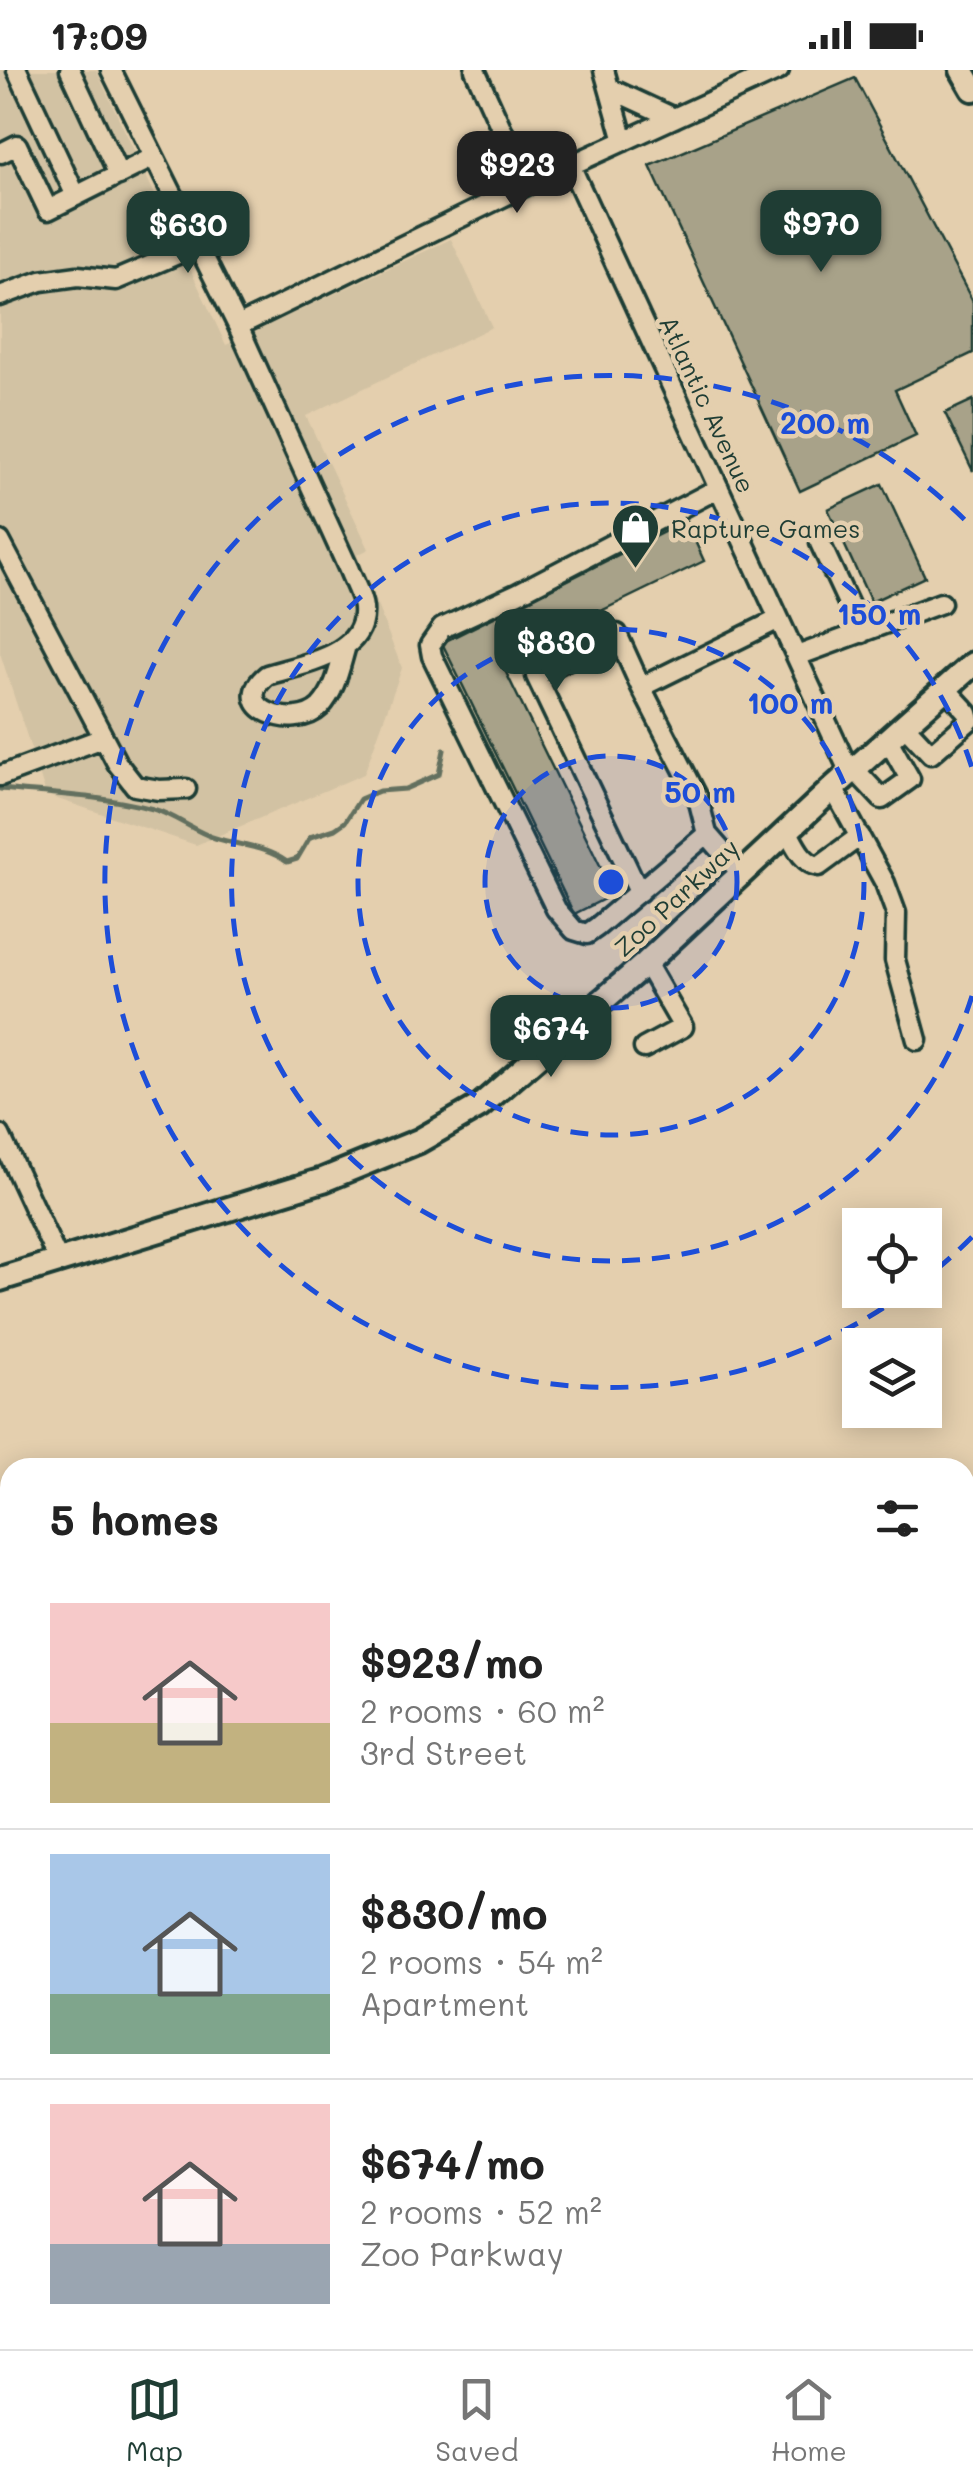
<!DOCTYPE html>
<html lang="en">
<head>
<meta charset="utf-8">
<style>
	body { margin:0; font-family:Mali,sans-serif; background:#f6f6f6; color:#222; height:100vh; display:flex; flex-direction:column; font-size:38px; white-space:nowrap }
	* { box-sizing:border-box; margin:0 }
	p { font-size:32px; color:#767676 }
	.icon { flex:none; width:55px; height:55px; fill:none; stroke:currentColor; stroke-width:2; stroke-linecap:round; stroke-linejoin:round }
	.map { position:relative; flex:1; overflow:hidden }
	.sheet { position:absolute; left:0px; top:1388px; width:975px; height:892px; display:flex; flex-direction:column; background:#fff; border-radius:30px 30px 0 0; box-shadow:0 5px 25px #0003 }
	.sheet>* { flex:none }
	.fabs { position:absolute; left:842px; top:1138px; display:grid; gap:20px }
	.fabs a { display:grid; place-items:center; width:100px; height:100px; border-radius:0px; background:#fff; box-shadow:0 5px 25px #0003; font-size:50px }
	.price { position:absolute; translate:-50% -85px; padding:0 22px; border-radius:20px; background:#1f3d34; color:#fff; font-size:32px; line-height:65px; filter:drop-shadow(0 2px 5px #0008) }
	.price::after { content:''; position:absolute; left:50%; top:60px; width:30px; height:22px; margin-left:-15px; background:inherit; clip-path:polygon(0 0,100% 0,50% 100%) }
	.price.current { background:#222; color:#fff }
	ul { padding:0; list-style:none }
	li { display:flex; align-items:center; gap:30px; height:250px; padding:0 50px }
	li+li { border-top:2px solid #e0e0e0 }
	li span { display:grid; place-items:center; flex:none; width:280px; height:200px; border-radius:0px; color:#555 }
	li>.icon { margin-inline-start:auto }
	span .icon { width:120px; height:120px; fill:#fffc; stroke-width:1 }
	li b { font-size:42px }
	h2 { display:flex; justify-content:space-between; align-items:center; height:120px; padding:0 50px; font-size:42px }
	.status { display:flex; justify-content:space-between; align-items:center; height:70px; padding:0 50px; background:#fff; direction:ltr }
	.status svg { height:28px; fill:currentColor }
	.tab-bar { display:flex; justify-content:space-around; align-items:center; height:140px; border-top:2px solid #e0e0e0; background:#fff; font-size:28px; color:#767676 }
	.tab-bar a { display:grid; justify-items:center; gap:5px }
	.tab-bar .current { color:#1f3d34 }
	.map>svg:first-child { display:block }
	.built { fill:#d2c2a3 }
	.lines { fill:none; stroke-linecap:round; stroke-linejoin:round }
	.stream { stroke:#63705e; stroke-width:5 }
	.building { fill:#a8a289; stroke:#1f3d34; stroke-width:2.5 }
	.minor-casing { stroke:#1f3d34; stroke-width:25 }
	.major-casing { stroke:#1f3d34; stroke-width:30 }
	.minor { stroke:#e4cfae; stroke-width:18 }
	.major { stroke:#e4cfae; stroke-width:22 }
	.ring { fill:none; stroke:#1d4ed8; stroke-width:5; stroke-dasharray:18 12 }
	.labels { text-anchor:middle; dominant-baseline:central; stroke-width:9; stroke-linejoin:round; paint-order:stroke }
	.street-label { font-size:25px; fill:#1f3d34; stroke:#e4cfae }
	.poi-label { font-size:25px; fill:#1f3d34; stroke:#e4cfae; text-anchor:start }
	.centre { fill:#1d4ed8; stroke:#e4cfae; stroke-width:5 }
	.ring-label { font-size:30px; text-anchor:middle; font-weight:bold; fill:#1d4ed8; stroke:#e4cfae; stroke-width:9; stroke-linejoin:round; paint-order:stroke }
</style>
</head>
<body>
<div class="status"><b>17:09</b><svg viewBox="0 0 49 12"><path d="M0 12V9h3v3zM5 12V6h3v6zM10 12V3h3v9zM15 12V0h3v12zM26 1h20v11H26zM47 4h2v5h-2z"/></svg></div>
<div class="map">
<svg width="973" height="2279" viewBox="0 0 973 2279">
	<rect width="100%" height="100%" fill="#e4cfae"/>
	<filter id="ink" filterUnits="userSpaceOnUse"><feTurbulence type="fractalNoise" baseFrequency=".01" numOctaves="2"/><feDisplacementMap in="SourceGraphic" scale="20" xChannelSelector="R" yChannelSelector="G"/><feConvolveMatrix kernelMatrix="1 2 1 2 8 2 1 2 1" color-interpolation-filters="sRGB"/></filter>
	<g filter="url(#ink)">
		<path class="built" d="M 0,0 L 96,0 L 226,275 L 451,169 L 492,257 L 306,346 L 369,479 L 357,485 L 402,598 L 364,704 L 196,775 L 46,725 L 0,583 Z"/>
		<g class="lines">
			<path class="stream" d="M 0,719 C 50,724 104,726 153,739 C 175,745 193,761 215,768 C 240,776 265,776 287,792 L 297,789 L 310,767 L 335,759 L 345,752 L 360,729 L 379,721 L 405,719 L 439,704 L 444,680
				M 965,2257 L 973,2258
				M 272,2270 L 276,2279
				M 533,2279 L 556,2270"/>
		</g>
		<path class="building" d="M 855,8 L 973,232 L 973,283 L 895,320 L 916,366 L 800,421 L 650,96 Z
			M 973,330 L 973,401 L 945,343 Z
			M 882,414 L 925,507 L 871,532 L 828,439 Z
			M 686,451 L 704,491 L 500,590 L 614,824 L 574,844 L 442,573 Z"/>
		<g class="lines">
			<defs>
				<path id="minor" d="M 17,0 L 76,126
					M 70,0 L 119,105
					M 111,0 L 238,256 L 349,500 C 353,511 362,526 363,538 C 367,586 301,594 267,605 C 227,638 294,662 320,637 C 335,621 339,600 345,579
					M 475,0 L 527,115
					M 604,0 L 624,71
					M 609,18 L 674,48
					M 1,83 L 17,75 L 48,140 L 154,87
					M 570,95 L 850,703
					M 0,226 L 41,211 L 78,206 L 116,210 L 199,175
					M 238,256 L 527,115 L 779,0
					M 719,418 L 518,523 L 442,558 L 430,575 L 432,586 L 556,839 L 574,860 L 587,864 L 597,857 L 707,764 L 741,803
					M 0,471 L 117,693 L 135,716 L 159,720 L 186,719
					M 820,473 L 862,563
					M 797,586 L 941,533
					M 905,656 L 931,684 L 970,650 L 968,643 L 946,619
					M 854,699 L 882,729 L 910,709 L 888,670
					M 0,706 L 103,668
					M 833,718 L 885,813 L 896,843 L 895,890 L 917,970
					M 788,762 C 795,775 803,794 819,796 L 860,766
					M 707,764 L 698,728 L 641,617 L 779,549
					M 639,822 L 536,606 L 617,564 L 641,617
					M 644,978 L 683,957 L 646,893
					M 0,1065 L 58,1190
					M 965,1524 L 973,1543
					M 0,1927 L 10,1923
					M 965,2057 L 973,2055
					M 449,2270 L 453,2279
					M 35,2279 L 66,2270"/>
				<path id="major" d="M 962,0 L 973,19
					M 0,1209 L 323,1110 L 419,1071 L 480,1036 L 646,893 L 833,718 L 973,594"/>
			</defs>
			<use href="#minor" class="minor-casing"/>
			<use href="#major" class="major-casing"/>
			<use href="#minor" class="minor"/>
			<use href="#major" class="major"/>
		</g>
	</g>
	<circle cx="611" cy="812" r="126" fill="#1d4ed8" fill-opacity=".12"/>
	<g class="ring">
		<circle cx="611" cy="812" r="126"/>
		<circle cx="611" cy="812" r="253"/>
		<path d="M972 926A379 379 0 1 1 972 698"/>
		<path d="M972 1167A506 506 0 0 1 926 1208M908 1221A506 506 0 1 1 972 457"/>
	</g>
	<defs>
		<symbol id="shop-pin" viewBox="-11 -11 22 30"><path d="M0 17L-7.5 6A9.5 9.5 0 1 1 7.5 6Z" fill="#1f3d34" stroke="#e4cfae"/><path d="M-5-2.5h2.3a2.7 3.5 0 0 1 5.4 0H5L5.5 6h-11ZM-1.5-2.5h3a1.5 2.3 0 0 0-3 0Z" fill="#fff"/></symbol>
	</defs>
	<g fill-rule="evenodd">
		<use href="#shop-pin" x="608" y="430" width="55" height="75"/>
	</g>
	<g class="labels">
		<g class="street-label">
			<text transform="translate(708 334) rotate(65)">Atlantic Avenue</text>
			<text transform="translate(676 827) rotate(-43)">Zoo Parkway</text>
		</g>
		<g class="poi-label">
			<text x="671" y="458">Rapture Games</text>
		</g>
	</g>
	<circle cx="611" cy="812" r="15" class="centre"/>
	<g class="ring-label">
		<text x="825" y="364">200 m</text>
		<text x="879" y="555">150 m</text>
		<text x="790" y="644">100 m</text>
		<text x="700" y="733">50 m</text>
	</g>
</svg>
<div class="fabs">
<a><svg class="icon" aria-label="locate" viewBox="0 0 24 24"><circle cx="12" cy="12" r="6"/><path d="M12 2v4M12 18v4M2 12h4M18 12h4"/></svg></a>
<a><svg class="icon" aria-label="layers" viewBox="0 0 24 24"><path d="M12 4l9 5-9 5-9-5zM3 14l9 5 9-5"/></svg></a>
</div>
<b class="price current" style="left:517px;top:146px">$923</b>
<b class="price" style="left:821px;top:205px">$970</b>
<b class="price" style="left:188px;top:206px">$630</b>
<b class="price" style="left:556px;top:624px">$830</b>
<b class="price" style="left:551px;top:1010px">$674</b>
<section class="sheet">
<h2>5 homes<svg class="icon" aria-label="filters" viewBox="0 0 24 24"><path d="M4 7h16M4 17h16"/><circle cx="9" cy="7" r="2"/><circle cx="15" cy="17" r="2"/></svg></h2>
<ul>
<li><span style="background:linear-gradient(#f6c9c9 60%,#c2b280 0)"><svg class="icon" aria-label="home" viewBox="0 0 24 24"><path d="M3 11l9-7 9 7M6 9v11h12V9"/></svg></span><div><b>$923/mo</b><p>2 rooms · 60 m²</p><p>3rd Street</p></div></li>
<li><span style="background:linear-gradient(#a9c7e8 70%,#7fa58c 0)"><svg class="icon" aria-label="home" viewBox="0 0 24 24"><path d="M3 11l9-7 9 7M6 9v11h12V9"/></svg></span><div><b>$830/mo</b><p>2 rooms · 54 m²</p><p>Apartment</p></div></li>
<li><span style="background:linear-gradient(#f6c9c9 70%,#9aa5b1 0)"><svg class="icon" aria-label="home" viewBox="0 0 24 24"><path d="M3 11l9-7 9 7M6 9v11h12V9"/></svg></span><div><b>$674/mo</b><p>2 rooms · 52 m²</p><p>Zoo Parkway</p></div></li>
</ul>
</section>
</div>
<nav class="tab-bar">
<a class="current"><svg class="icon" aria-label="map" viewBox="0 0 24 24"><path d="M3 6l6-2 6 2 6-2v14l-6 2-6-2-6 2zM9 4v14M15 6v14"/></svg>Map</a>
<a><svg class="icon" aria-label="saved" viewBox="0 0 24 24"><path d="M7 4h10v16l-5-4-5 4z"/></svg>Saved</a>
<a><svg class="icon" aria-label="home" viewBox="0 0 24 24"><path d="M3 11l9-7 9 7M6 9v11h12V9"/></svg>Home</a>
</nav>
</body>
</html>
